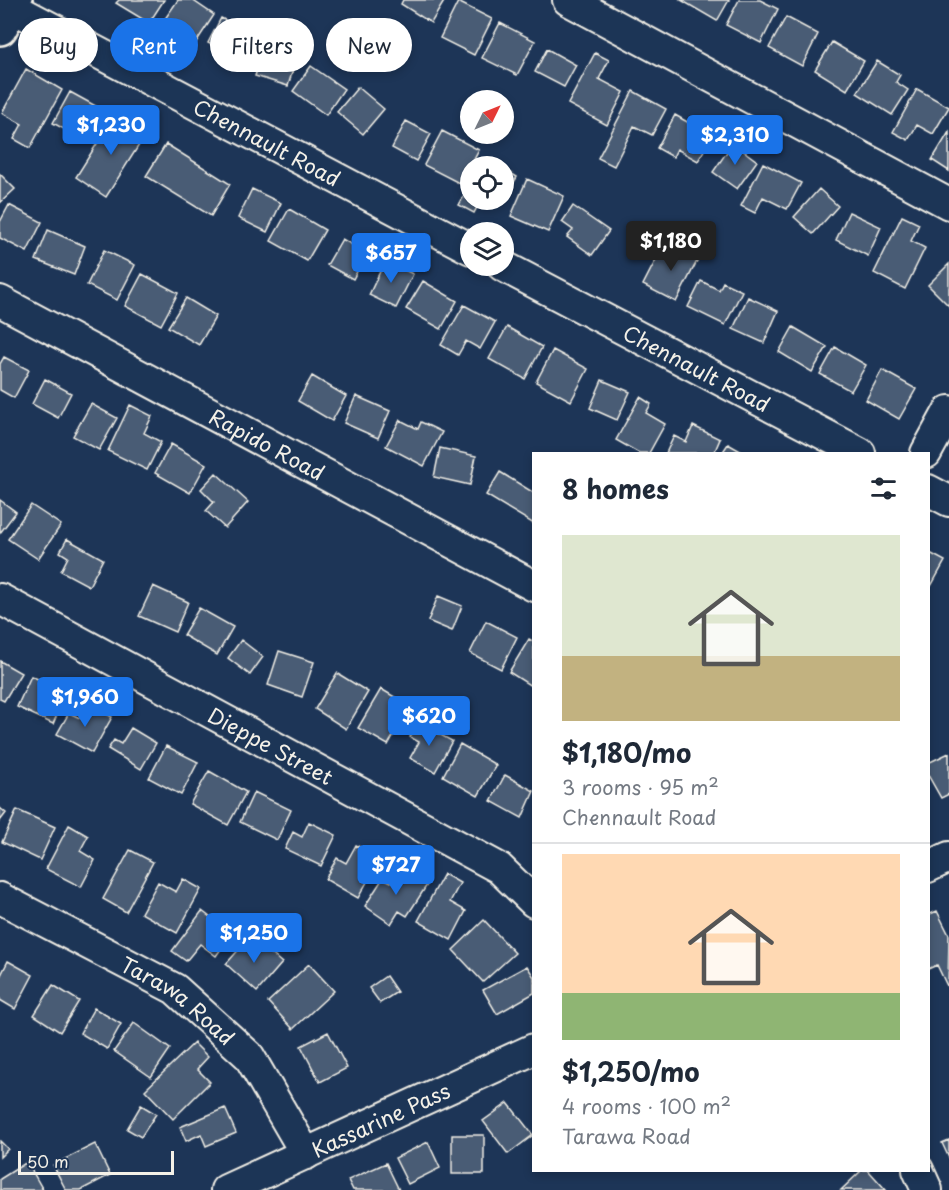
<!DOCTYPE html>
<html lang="en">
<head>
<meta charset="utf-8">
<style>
	body { margin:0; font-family:"Playpen Sans",sans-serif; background:#f2f2f3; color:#1f2937; height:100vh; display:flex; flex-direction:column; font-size:22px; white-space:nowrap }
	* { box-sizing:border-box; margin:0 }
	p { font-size:20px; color:#747a83 }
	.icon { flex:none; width:33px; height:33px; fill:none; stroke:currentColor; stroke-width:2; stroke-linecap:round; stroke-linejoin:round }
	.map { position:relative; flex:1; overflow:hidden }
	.side { position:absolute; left:532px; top:452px; width:398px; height:720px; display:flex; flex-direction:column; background:#fff; border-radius:0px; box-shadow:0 3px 9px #0003 }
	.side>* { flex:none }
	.guide { position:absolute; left:18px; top:18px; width:424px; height:54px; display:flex; gap:12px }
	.needle { width:39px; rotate:47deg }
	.buttons { position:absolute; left:460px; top:90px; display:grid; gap:12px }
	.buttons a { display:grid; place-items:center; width:54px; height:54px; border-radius:50%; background:#fff; box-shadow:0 3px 9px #0003; font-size:30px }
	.scale { position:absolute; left:18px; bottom:15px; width:156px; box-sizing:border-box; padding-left:6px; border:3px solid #f4f1e8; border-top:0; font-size:16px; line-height:21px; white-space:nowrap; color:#f4f1e8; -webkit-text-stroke:4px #1d3557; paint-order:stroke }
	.price { position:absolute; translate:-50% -51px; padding:0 14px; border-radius:6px; background:#1a73e8; color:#fff; font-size:20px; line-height:39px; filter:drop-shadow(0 2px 3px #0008) }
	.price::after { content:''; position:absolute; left:50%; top:36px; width:18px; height:14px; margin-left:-9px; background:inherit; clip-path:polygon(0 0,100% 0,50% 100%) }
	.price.active { background:#222; color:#fff }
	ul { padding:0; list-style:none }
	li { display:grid; align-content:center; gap:12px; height:318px; padding:0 30px }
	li+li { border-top:2px solid #e0e1e3 }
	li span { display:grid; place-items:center; height:186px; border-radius:0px; color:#555 }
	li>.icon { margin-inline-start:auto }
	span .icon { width:108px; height:108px; fill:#fffc; stroke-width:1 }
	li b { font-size:26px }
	h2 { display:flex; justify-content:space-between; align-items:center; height:72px; padding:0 30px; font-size:26px }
	.tag { padding:0 21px; border-radius:27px; background:#fff; box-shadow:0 3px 9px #0003; font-size:21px; line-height:54px }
	.tag.active { background:#1a73e8; color:#fff }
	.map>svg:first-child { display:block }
	.building { fill:#485b74; stroke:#f4f1e8; stroke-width:1.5 }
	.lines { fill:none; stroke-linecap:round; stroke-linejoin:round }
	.minor-casing { stroke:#f4f1e8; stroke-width:34 }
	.major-casing { stroke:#f4f1e8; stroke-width:38 }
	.minor { stroke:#1d3557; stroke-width:30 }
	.major { stroke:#1d3557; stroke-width:33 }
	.labels { text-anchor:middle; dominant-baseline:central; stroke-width:6; stroke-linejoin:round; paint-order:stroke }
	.street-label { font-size:21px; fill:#f4f1e8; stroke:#1d3557 }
</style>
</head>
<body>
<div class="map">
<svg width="949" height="1190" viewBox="0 0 949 1190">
	<rect width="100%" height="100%" fill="#1d3557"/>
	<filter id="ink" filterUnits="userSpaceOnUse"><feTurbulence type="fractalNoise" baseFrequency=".0167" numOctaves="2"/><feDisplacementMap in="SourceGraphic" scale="12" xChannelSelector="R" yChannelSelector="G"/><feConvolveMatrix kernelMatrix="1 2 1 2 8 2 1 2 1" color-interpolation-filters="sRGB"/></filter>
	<g filter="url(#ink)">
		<path class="building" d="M 119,0 L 164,0 L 149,23 L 116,3 Z
			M 178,0 L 192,0 L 214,15 L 195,44 L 162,23 Z
			M 403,0 L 445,0 L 431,23 L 401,4 Z
			M 681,0 L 729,0 L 717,21 Z
			M 739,0 L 760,0 L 778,9 L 761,43 L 726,25 Z
			M 458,2 L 492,19 L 474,55 L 440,38 Z
			M 786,17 L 818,34 L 802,66 L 769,48 Z
			M 221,18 L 255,36 L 242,61 L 208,43 Z
			M 500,23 L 535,41 L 517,75 L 482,58 Z
			M 267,38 L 299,49 L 288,86 L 255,76 Z
			M 832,42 L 864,61 L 847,90 L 815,70 Z
			M 547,49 L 576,65 L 564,87 L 535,72 Z
			M 595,53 L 609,60 L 599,79 L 624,92 L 607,125 L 568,104 Z
			M 877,61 L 900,75 L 896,82 L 908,90 L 892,115 L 857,93 Z
			M 311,66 L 344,89 L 326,115 L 293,91 Z
			M 26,69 L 62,90 L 30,148 L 14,139 L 22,124 L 2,113 Z
			M 358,87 L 384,109 L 363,134 L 337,112 Z
			M 917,89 L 949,107 L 933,134 L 917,125 L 908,140 L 893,132 Z
			M 633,91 L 666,109 L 652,135 L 634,126 L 614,166 L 598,158 Z
			M 70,92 L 103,110 L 86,141 L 53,123 Z
			M 115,115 L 146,134 L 106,197 L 76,177 Z
			M 675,115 L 712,136 L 698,161 L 677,149 L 673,157 L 657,148 Z
			M 406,121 L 431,134 L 416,161 L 392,148 Z
			M 442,131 L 479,150 L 461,184 L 424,165 Z
			M 949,132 L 949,171 L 932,160 Z
			M 733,143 L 757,161 L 737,189 L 713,172 Z
			M 166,144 L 230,184 L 211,216 L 146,176 Z
			M 485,158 L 500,166 L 480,166 Z
			M 763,163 L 801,183 L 787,209 L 763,197 L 755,213 L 741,206 Z
			M 504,169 L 517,177 L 502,203 L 497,200 L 504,200 Z
			M 0,174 L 15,189 L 0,203 Z
			M 527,179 L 564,196 L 548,232 L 511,216 Z
			M 471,183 L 471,200 L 481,200 L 474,213 L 459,205 Z
			M 252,189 L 281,203 L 267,232 L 238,218 Z
			M 819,189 L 838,206 L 813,234 L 794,217 Z
			M 9,205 L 42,222 L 27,252 L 0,238 L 0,222 Z
			M 573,206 L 609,231 L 592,255 L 567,237 L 573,230 L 562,222 Z
			M 289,209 L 325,230 L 307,261 L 271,241 Z
			M 849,212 L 881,227 L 868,256 L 836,240 Z
			M 902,216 L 919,224 L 911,241 L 925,248 L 905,289 L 874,273 Z
			M 48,230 L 85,246 L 74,275 L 36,260 Z
			M 342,239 L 367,253 L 353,279 L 327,265 Z
			M 665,242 L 698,259 L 676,302 L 643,285 Z
			M 104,250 L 135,265 L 117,300 L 87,285 Z
			M 385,261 L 413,274 L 396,308 L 369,295 Z
			M 949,264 L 949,306 L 928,285 Z
			M 142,274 L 178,293 L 161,325 L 125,306 Z
			M 423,281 L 457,301 L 441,329 L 406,309 Z
			M 701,281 L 719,290 L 723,282 L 742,291 L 725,325 L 688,307 Z
			M 748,297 L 778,311 L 764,343 L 733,329 Z
			M 186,298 L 216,316 L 199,345 L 168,327 Z
			M 464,305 L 495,322 L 480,349 L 466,341 L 458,355 L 441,345 Z
			M 507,327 L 542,347 L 525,379 L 489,359 Z
			M 793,327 L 827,347 L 812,372 L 779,352 Z
			M 835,347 L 866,365 L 851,391 L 820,374 Z
			M 553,350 L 588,369 L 571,401 L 536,382 Z
			M 4,357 L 29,370 L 14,398 L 0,390 L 0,364 Z
			M 882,370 L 916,389 L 899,419 L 866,400 Z
			M 312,376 L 346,396 L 332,421 L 298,401 Z
			M 45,379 L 71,393 L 58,418 L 32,404 Z
			M 602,380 L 630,392 L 617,420 L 590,408 Z
			M 356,396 L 390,411 L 378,438 L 344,423 Z
			M 640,397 L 651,404 L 646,413 L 665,424 L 649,453 L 639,453 L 616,440 Z
			M 91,404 L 117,418 L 99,450 L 73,436 Z
			M 130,405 L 152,416 L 144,433 L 161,442 L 147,470 L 108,451 Z
			M 400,420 L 418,429 L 421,422 L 442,432 L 424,466 L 386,446 Z
			M 693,426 L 720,439 L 714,453 L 666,453 L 674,436 L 686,442 Z
			M 171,444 L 206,464 L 190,493 L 155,473 Z
			M 728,444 L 744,453 L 722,453 Z
			M 440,448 L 476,456 L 470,485 L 434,477 Z
			M 500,472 L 534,493 L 534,524 L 486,495 Z
			M 216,473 L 248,502 L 225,528 L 206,511 L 214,502 L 201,489 Z
			M 0,500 L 16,512 L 0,533 Z
			M 31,505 L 61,525 L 38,559 L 8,539 Z
			M 67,539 L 103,559 L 89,586 L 61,571 L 68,557 L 60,552 Z
			M 928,552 L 945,561 L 931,586 L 928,585 Z
			M 153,586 L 188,602 L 175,632 L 139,616 Z
			M 438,596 L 462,606 L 452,631 L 428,621 Z
			M 199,608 L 233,627 L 217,655 L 183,635 Z
			M 486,621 L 517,637 L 501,669 L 470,653 Z
			M 529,639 L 534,642 L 534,688 L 509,672 Z
			M 241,640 L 263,657 L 250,675 L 228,658 Z
			M 279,651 L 314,662 L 302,697 L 268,685 Z
			M 0,661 L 21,673 L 4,701 L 0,699 Z
			M 337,673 L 368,692 L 346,729 L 315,709 Z
			M 31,676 L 67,692 L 53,724 L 17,707 Z
			M 381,689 L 410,706 L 388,745 L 358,728 Z
			M 88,704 L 112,717 L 92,753 L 57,734 L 69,713 L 80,718 Z
			M 418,723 L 452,741 L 435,772 L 410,758 L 419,742 L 410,737 Z
			M 131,728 L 156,743 L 141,769 L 108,749 L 114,740 L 121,744 Z
			M 460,744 L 496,765 L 478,796 L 443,776 Z
			M 166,746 L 198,762 L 181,795 L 149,778 Z
			M 949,753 L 949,794 L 941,798 L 928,775 L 928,763 Z
			M 209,771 L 246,792 L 228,825 L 190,804 Z
			M 505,775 L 534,791 L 522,818 L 491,801 Z
			M 254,792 L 291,810 L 277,840 L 240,822 Z
			M 0,808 L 6,813 L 0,821 Z
			M 17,810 L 55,827 L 40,860 L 2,842 Z
			M 309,822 L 336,835 L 321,866 L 285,849 L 293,832 L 302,837 Z
			M 69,825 L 88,836 L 80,851 L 95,860 L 81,887 L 46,869 Z
			M 356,845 L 380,859 L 358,898 L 325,879 L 337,858 L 346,863 Z
			M 130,850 L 153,862 L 126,912 L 103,899 Z
			M 401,867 L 427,885 L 407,916 L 399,911 L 391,924 L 365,906 L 383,878 L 391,882 Z
			M 444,874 L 460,883 L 450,902 L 466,911 L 451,940 L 418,921 Z
			M 183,879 L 201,889 L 177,933 L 141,913 L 158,882 L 176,892 Z
			M 202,911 L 232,934 L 216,956 L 200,944 L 186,961 L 172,951 Z
			M 937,911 L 949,935 L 948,988 L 937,965 L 928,969 L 928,915 Z
			M 484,920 L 515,953 L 483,982 L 453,950 Z
			M 251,936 L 282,963 L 257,992 L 226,964 Z
			M 8,961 L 33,975 L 15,1009 L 0,1000 L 0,977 Z
			M 309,964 L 334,991 L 293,1029 L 268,1002 Z
			M 527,966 L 534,977 L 534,993 L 497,1014 L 483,990 Z
			M 386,976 L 397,992 L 380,1003 L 369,988 Z
			M 53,985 L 79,1001 L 60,1032 L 34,1015 Z
			M 94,1008 L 121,1024 L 107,1049 L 80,1033 Z
			M 134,1023 L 170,1049 L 151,1077 L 114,1051 Z
			M 328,1032 L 347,1068 L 320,1082 L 301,1046 Z
			M 194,1043 L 208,1057 L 197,1069 L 210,1082 L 173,1119 L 145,1090 Z
			M 508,1103 L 533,1135 L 508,1154 L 483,1121 Z
			M 141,1105 L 156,1114 L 141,1137 L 127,1129 Z
			M 225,1108 L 236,1133 L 206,1146 L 201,1134 L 186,1141 L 180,1127 Z
			M 452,1135 L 484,1135 L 484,1174 L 452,1174 Z
			M 949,1140 L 949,1158 L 942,1143 Z
			M 0,1141 L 8,1149 L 0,1157 Z
			M 428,1142 L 440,1168 L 408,1184 L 395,1158 Z
			M 95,1144 L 110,1175 L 81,1190 L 66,1190 L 53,1165 Z
			M 27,1162 L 43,1190 L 0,1190 L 0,1179 Z
			M 386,1163 L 399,1190 L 353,1190 L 348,1180 Z
			M 862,1170 L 868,1170 L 886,1190 L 841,1190 Z"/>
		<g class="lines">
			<defs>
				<g id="minor">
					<path d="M 568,0 L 949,204"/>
					<path id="s1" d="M 0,1 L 471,249"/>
					<path id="s2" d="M 503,266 L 860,453"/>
					<path id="s3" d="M 0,301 L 534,586"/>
					<path d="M 926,453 L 949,411"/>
					<path d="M 928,490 L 949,501"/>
					<path id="s4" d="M 0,599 L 499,868 L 534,902"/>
					<path d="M 928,867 L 949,857"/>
					<path id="s5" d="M 0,898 L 175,989 L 249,1056 L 306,1154"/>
					<path d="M 918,1170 L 927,1190"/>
					<path id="s6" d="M 226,1190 L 534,1049"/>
				</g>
				<path id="major" d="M 0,28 L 15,0"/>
			</defs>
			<use href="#minor" class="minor-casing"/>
			<use href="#major" class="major-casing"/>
			<use href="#minor" class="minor"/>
			<use href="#major" class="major"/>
		</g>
	</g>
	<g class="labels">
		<g class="street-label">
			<text stroke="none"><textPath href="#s1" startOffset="302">Chennault Road</textPath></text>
			<text stroke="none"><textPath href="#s2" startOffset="219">Chennault Road</textPath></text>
			<text stroke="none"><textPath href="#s3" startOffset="303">Rapido Road</textPath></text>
			<text stroke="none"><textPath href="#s4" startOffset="308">Dieppe Street</textPath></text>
			<text stroke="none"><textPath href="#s5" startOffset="206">Tarawa Road</textPath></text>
			<text stroke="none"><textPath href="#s6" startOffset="170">Kassarine Pass</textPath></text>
		</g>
	</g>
</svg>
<div class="buttons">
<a><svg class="needle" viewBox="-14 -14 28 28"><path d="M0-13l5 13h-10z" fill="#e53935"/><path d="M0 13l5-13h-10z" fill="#747a83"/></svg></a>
<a><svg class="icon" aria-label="locate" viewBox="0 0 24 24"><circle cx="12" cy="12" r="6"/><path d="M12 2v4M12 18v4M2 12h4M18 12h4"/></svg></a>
<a><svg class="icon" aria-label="layers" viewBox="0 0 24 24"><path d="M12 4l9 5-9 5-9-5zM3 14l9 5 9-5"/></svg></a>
</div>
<div class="scale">50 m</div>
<b class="price" style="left:111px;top:156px">$1,230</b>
<b class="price" style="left:735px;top:166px">$2,310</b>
<b class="price active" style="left:671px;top:272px">$1,180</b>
<b class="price" style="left:391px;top:284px">$657</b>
<b class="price" style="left:85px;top:728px">$1,960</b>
<b class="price" style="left:429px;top:747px">$620</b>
<b class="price" style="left:396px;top:896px">$727</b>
<b class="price" style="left:254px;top:964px">$1,250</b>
<div class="guide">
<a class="tag">Buy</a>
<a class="tag active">Rent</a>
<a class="tag">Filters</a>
<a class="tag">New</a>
</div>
<section class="side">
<h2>8 homes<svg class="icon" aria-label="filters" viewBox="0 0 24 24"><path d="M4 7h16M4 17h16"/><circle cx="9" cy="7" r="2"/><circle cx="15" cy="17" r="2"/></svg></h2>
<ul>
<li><span style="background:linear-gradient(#dfe7d0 65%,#c2b280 0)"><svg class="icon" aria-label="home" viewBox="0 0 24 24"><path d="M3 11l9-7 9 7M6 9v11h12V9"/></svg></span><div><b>$1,180/mo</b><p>3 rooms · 95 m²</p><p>Chennault Road</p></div></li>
<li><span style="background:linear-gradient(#ffd9b3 75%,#8fb573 0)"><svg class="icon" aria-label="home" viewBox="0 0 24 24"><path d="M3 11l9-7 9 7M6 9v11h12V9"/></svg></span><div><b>$1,250/mo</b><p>4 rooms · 100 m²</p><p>Tarawa Road</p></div></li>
</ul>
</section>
</div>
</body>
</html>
